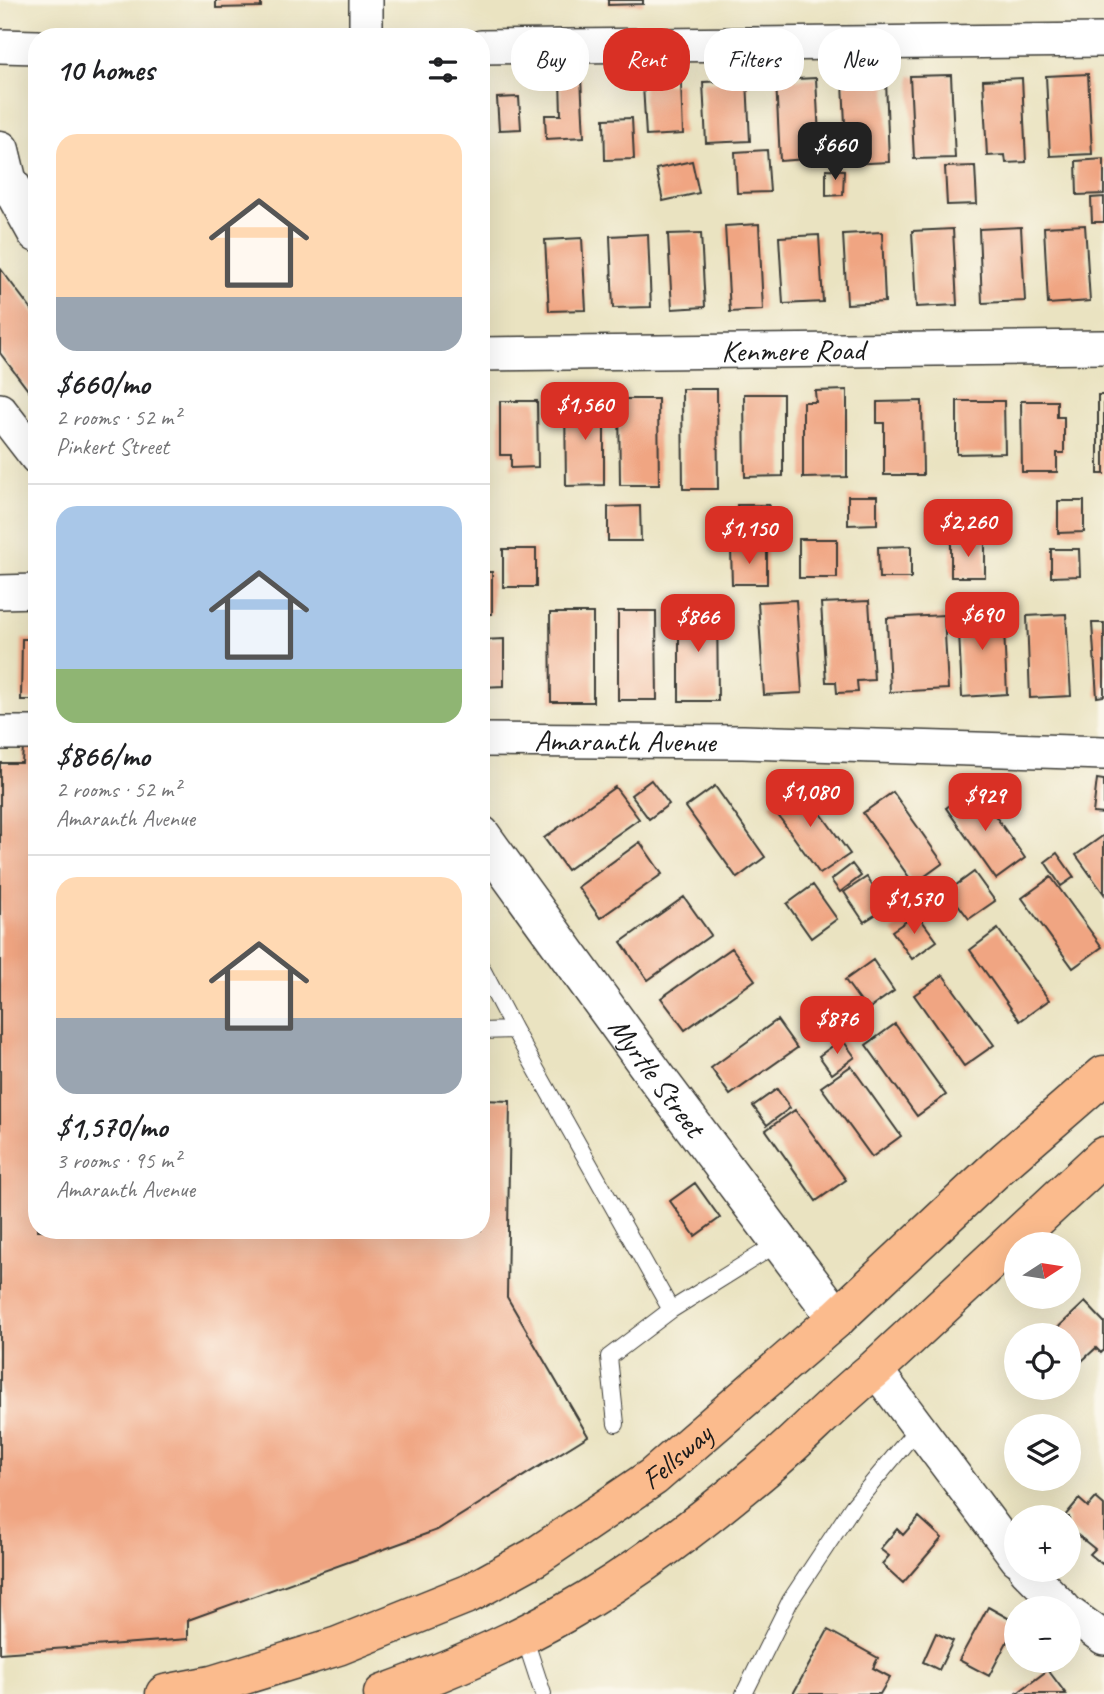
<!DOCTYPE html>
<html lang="en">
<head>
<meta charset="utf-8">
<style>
	body { margin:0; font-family:Caveat,sans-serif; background:#f2f2f2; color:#202124; height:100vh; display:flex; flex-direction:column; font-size:26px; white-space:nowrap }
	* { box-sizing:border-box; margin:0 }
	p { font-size:23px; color:#757577 }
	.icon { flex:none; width:38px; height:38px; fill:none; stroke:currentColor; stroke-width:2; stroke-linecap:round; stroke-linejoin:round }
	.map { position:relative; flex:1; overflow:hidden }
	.drawer { position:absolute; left:28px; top:28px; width:462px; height:1211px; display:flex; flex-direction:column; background:#fff; border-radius:28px; box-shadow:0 7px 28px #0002 }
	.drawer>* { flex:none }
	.hud { position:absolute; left:511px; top:28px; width:486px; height:63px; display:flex; gap:14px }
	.needle { width:46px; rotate:78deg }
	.fabs { position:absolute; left:1004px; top:1232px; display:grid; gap:14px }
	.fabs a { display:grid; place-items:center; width:77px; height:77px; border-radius:50%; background:#fff; box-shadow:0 7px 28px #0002; font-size:35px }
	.price { position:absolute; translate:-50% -60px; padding:0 16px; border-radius:14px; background:#d93025; color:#fff; font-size:23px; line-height:46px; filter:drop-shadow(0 2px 4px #0008) }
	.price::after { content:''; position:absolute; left:50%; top:42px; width:21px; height:16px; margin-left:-10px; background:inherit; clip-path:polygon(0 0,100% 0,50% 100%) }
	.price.selected { background:#222; color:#fff }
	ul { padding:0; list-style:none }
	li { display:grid; align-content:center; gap:14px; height:371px; padding:0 28px }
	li+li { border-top:2px solid #e0e0e0 }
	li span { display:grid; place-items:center; height:217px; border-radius:21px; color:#555 }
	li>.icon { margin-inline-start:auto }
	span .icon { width:126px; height:126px; fill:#fffc; stroke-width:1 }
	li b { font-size:30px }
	h2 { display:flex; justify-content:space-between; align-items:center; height:84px; padding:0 28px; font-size:30px }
	.pill { padding:0 24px; border-radius:28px; background:#fff; box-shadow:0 7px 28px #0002; font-size:24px; line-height:63px }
	.pill.selected { background:#d93025; color:#fff }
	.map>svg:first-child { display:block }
	.building { fill:#f0a582 }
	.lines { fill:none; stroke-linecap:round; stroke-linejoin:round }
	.service-casing { stroke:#3b3a35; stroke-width:18 }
	.minor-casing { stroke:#3b3a35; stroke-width:36 }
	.tertiary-casing { stroke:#3b3a35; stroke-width:41 }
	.primary-casing { stroke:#3b3a35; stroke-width:41 }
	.service { stroke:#fff; stroke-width:16 }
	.minor { stroke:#fff; stroke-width:33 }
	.tertiary { stroke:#fff; stroke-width:38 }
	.primary { stroke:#fbbb8d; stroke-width:38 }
	.labels { text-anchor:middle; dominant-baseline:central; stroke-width:6; stroke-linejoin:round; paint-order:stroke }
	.street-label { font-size:30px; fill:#1c1c1c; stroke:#fbf7ec }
</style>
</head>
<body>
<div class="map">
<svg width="1104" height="1694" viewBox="0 0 1104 1694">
	<rect width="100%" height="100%" fill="#fbf7ec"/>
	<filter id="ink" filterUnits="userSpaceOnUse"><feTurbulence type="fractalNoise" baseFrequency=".0143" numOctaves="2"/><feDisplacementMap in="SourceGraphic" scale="14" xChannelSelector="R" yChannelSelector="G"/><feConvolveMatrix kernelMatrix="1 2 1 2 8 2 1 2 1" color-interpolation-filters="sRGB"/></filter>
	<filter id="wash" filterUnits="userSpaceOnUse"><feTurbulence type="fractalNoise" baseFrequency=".00686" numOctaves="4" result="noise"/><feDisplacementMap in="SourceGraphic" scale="28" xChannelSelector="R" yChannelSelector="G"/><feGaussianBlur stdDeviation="1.57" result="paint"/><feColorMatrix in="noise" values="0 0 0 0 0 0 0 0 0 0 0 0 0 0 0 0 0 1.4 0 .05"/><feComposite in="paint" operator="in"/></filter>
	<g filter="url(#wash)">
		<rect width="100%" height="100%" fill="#eae3c1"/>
		<g id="blocks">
			<path class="building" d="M 216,0 L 261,0 L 261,7 L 216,8 Z
				M 608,0 L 643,0 L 643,4 L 608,5 Z
				M 1088,74 L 1092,154 L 1050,156 L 1046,76 Z
				M 951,75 L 955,158 L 914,159 L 910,76 Z
				M 581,78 L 584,137 L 546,139 L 545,115 L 561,115 L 560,79 Z
				M 816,78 L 820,158 L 780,161 L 776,80 Z
				M 1022,78 L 1026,162 L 1006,163 L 1005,155 L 987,156 L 983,80 Z
				M 747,80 L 750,141 L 706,143 L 703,82 Z
				M 886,80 L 889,162 L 847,164 L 843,83 Z
				M 681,83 L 683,134 L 646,136 L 643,85 Z
				M 519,97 L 521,129 L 499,130 L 497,98 Z
				M 632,118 L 634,159 L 605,160 L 604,119 Z
				M 767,150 L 770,192 L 737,193 L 735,152 Z
				M 1104,159 L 1104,194 L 1077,195 L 1076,161 Z
				M 692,161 L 699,193 L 663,201 L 656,169 Z
				M 975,166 L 977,204 L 947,205 L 945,167 Z
				M 826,169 L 844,170 L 843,195 L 826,196 Z
				M 1104,197 L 1104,222 L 1092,222 L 1091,198 Z
				M 759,224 L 763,310 L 730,312 L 725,226 Z
				M 1085,225 L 1090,301 L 1048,304 L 1044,227 Z
				M 1021,227 L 1025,301 L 982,303 L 979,229 Z
				M 953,229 L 957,305 L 916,307 L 912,231 Z
				M 882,232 L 885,302 L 847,304 L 843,234 Z
				M 701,233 L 705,307 L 672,309 L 668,234 Z
				M 648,234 L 651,307 L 613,308 L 610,236 Z
				M 819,235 L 823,302 L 783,304 L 779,237 Z
				M 582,238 L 586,310 L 549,311 L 545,240 Z
				M 0,268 L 37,317 L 37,402 L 0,353 Z
				M 682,389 L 717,389 L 718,489 L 683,489 Z
				M 847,390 L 847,477 L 803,478 L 803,402 L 816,402 L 815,391 Z
				M 744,394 L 783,394 L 783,476 L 745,477 Z
				M 1098,395 L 1104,395 L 1104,474 L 1098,474 Z
				M 565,399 L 604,399 L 604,485 L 566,486 Z
				M 619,399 L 658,399 L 659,485 L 620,485 Z
				M 500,401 L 537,401 L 538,467 L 511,468 L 511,455 L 500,455 Z
				M 922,401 L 923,475 L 884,475 L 884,423 L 877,423 L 877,402 Z
				M 957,401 L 1004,401 L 1005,453 L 957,454 Z
				M 1021,401 L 1057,401 L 1057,417 L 1064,417 L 1064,453 L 1057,453 L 1057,472 L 1022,472 Z
				M 848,496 L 877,496 L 877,524 L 848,525 Z
				M 1058,501 L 1084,501 L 1084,532 L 1058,533 Z
				M 737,505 L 769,505 L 769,539 L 737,540 Z
				M 640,506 L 641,541 L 608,541 L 608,507 Z
				M 799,539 L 837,539 L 837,578 L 799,578 Z
				M 985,540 L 985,577 L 951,577 L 951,541 Z
				M 911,546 L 911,578 L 879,578 L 878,547 Z
				M 731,548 L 767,548 L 767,584 L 732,584 Z
				M 503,549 L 536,549 L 536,587 L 503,587 Z
				M 1051,549 L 1079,549 L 1080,576 L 1051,577 Z
				M 481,572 L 492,572 L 492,614 L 481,614 Z
				M 796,600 L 802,693 L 764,695 L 758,602 Z
				M 869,601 L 874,680 L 857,681 L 858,692 L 837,693 L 836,682 L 826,682 L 821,603 Z
				M 679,606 L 717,606 L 718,701 L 679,701 Z
				M 1003,608 L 1007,694 L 962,697 L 958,610 Z
				M 618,611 L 656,611 L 657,700 L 618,700 Z
				M 550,613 L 593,613 L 593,702 L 551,702 Z
				M 1066,614 L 1071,696 L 1030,698 L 1027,616 Z
				M 944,615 L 948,689 L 890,692 L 887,618 Z
				M 1092,623 L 1104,623 L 1104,696 L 1097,697 Z
				M 22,639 L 37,639 L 37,700 L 21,700 Z
				M 504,639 L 504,686 L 481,687 L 481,640 Z
				M 23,747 L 37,748 L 37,1230 L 481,1230 L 481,1100 L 510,1101 L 507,1297 L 588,1436 L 437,1530 L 188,1620 L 188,1639 L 0,1653 L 0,763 L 22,763 Z
				M 1097,779 L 1104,780 L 1104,814 L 1093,813 Z
				M 651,780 L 669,804 L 649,819 L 631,795 Z
				M 799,783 L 850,854 L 820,874 L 770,804 Z
				M 715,786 L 765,857 L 737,878 L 686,807 Z
				M 615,787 L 639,819 L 567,870 L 544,838 Z
				M 975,787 L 1025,858 L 996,879 L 946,808 Z
				M 893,792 L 943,863 L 914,884 L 863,813 Z
				M 1104,835 L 1104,894 L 1076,855 Z
				M 640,842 L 662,874 L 600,918 L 578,887 Z
				M 1057,853 L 1074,877 L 1061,886 L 1045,862 Z
				M 852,864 L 861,876 L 840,892 L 831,880 Z
				M 974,872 L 995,901 L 969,919 L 948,891 Z
				M 867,877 L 886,908 L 864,922 L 844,892 Z
				M 1051,877 L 1102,947 L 1073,968 L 1022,898 Z
				M 813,885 L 837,919 L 811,938 L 787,904 Z
				M 684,897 L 711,935 L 648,980 L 621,942 Z
				M 917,914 L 937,941 L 912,959 L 892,931 Z
				M 998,929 L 1049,1000 L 1020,1021 L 970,950 Z
				M 732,948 L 755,980 L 685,1030 L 661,998 Z
				M 873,960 L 894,991 L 867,1010 L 845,980 Z
				M 943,975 L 994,1045 L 964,1066 L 914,995 Z
				M 777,1020 L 797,1048 L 730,1095 L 711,1068 Z
				M 895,1024 L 946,1095 L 917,1116 L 866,1045 Z
				M 842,1039 L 855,1057 L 832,1074 L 819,1056 Z
				M 851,1066 L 901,1136 L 872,1157 L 821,1087 Z
				M 777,1089 L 790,1108 L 767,1125 L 753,1106 Z
				M 795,1110 L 846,1180 L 816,1201 L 766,1130 Z
				M 695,1183 L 720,1218 L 695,1236 L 670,1201 Z
				M 1085,1302 L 1104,1322 L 1104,1350 L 1101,1353 L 1096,1348 L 1069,1373 L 1069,1335 L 1050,1335 Z
				M 1096,1498 L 1104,1505 L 1104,1561 L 1102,1564 L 1090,1554 L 1095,1549 L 1069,1528 L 1069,1517 L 1064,1517 L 1079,1499 L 1088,1507 Z
				M 919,1517 L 942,1538 L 903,1583 L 882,1564 L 889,1556 L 880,1549 L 897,1529 L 903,1535 Z
				M 988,1607 L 1017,1623 L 989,1676 L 959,1660 Z
				M 828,1630 L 878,1658 L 873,1668 L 890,1677 L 880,1694 L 793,1694 Z
				M 936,1633 L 953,1641 L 939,1670 L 923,1662 Z
				M 1048,1670 L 1066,1694 L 1016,1694 Z"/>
		</g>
	</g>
	<g filter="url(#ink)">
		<use href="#blocks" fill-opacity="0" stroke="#3b3a35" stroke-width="2"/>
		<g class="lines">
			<defs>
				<path id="service" d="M 481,967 L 514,1030 L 671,1310
					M 481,1031 L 514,1030
					M 616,1424 L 609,1357 L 671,1310 L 780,1242
					M 523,1633 L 543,1694
					M 744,1694 L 790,1601 L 853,1506 L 918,1428"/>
				<g id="minor">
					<path d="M 366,0 L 366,37"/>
					<path d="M 0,46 L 37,47"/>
					<path d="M 481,47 L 1104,40"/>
					<path id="s1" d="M 481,354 L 1104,347"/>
					<path d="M 0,410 L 37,458"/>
					<path d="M 0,592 L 37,591"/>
					<path d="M 0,733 L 37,733"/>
					<path id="s2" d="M 481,740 L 743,742 L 1104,753"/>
					<path d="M 875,1369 L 1017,1559"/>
					<path d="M 1026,1570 L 1064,1608"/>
					<path d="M 1069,1613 L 1104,1638"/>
				</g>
				<g id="tertiary">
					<path d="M 0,150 L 7,179 L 37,233"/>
					<path id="s3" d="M 481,835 L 657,1078 L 837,1318"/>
				</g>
				<g id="primary">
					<path id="s4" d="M 165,1694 L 212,1685 L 338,1646 L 470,1593 L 535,1557 L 653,1477 L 837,1318 L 997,1168 L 1104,1075"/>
					<path d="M 383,1694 C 444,1672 506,1646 563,1614 C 636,1573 704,1520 769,1465 C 805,1434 837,1399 875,1369 L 1104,1156"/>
				</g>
			</defs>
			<use href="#service" class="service-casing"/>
			<use href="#minor" class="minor-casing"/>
			<use href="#tertiary" class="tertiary-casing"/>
			<use href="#primary" class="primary-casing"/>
			<use href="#service" class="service"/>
			<use href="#minor" class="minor"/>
			<use href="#tertiary" class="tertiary"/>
			<use href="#primary" class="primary"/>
		</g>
	</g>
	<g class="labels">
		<g class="street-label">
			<text stroke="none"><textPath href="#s1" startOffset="312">Kenmere Road</textPath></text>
			<text stroke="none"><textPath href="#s2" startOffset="144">Amaranth Avenue</textPath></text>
			<text stroke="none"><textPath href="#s3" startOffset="299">Myrtle Street</textPath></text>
			<text stroke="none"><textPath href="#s4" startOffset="570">Fellsway</textPath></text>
		</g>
	</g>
</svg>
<div class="fabs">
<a><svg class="needle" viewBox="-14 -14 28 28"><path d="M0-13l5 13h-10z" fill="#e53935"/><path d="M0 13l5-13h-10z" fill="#757577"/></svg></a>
<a><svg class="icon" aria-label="locate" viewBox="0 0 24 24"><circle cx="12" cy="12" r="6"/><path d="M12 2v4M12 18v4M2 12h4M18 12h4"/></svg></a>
<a><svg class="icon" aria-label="layers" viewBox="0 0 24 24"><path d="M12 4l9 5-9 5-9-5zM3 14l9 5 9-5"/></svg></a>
<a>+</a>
<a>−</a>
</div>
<b class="price selected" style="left:835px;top:182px">$660</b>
<b class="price" style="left:585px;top:442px">$1,560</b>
<b class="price" style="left:968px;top:559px">$2,260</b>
<b class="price" style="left:749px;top:566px">$1,150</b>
<b class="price" style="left:982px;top:652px">$690</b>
<b class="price" style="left:698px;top:654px">$866</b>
<b class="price" style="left:810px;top:829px">$1,080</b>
<b class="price" style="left:985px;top:833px">$929</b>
<b class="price" style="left:914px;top:936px">$1,570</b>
<b class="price" style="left:837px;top:1056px">$876</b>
<div class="hud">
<a class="pill">Buy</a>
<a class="pill selected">Rent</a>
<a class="pill">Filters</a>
<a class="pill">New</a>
</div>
<section class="drawer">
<h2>10 homes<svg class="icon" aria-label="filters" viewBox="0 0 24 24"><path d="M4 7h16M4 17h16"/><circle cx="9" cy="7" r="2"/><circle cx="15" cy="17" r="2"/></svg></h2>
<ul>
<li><span style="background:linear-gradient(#ffd9b3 75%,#9aa5b1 0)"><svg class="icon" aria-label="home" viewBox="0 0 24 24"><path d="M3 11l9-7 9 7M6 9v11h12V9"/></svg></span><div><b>$660/mo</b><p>2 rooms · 52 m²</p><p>Pinkert Street</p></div></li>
<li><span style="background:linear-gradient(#a9c7e8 75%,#8fb573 0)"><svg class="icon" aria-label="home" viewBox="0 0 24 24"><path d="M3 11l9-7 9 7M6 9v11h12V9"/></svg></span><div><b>$866/mo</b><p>2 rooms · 52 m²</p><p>Amaranth Avenue</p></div></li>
<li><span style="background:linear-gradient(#ffd9b3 65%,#9aa5b1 0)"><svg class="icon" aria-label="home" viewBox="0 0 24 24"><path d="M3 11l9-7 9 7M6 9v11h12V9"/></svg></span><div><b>$1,570/mo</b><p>3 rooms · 95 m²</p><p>Amaranth Avenue</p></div></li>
</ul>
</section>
</div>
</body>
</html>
